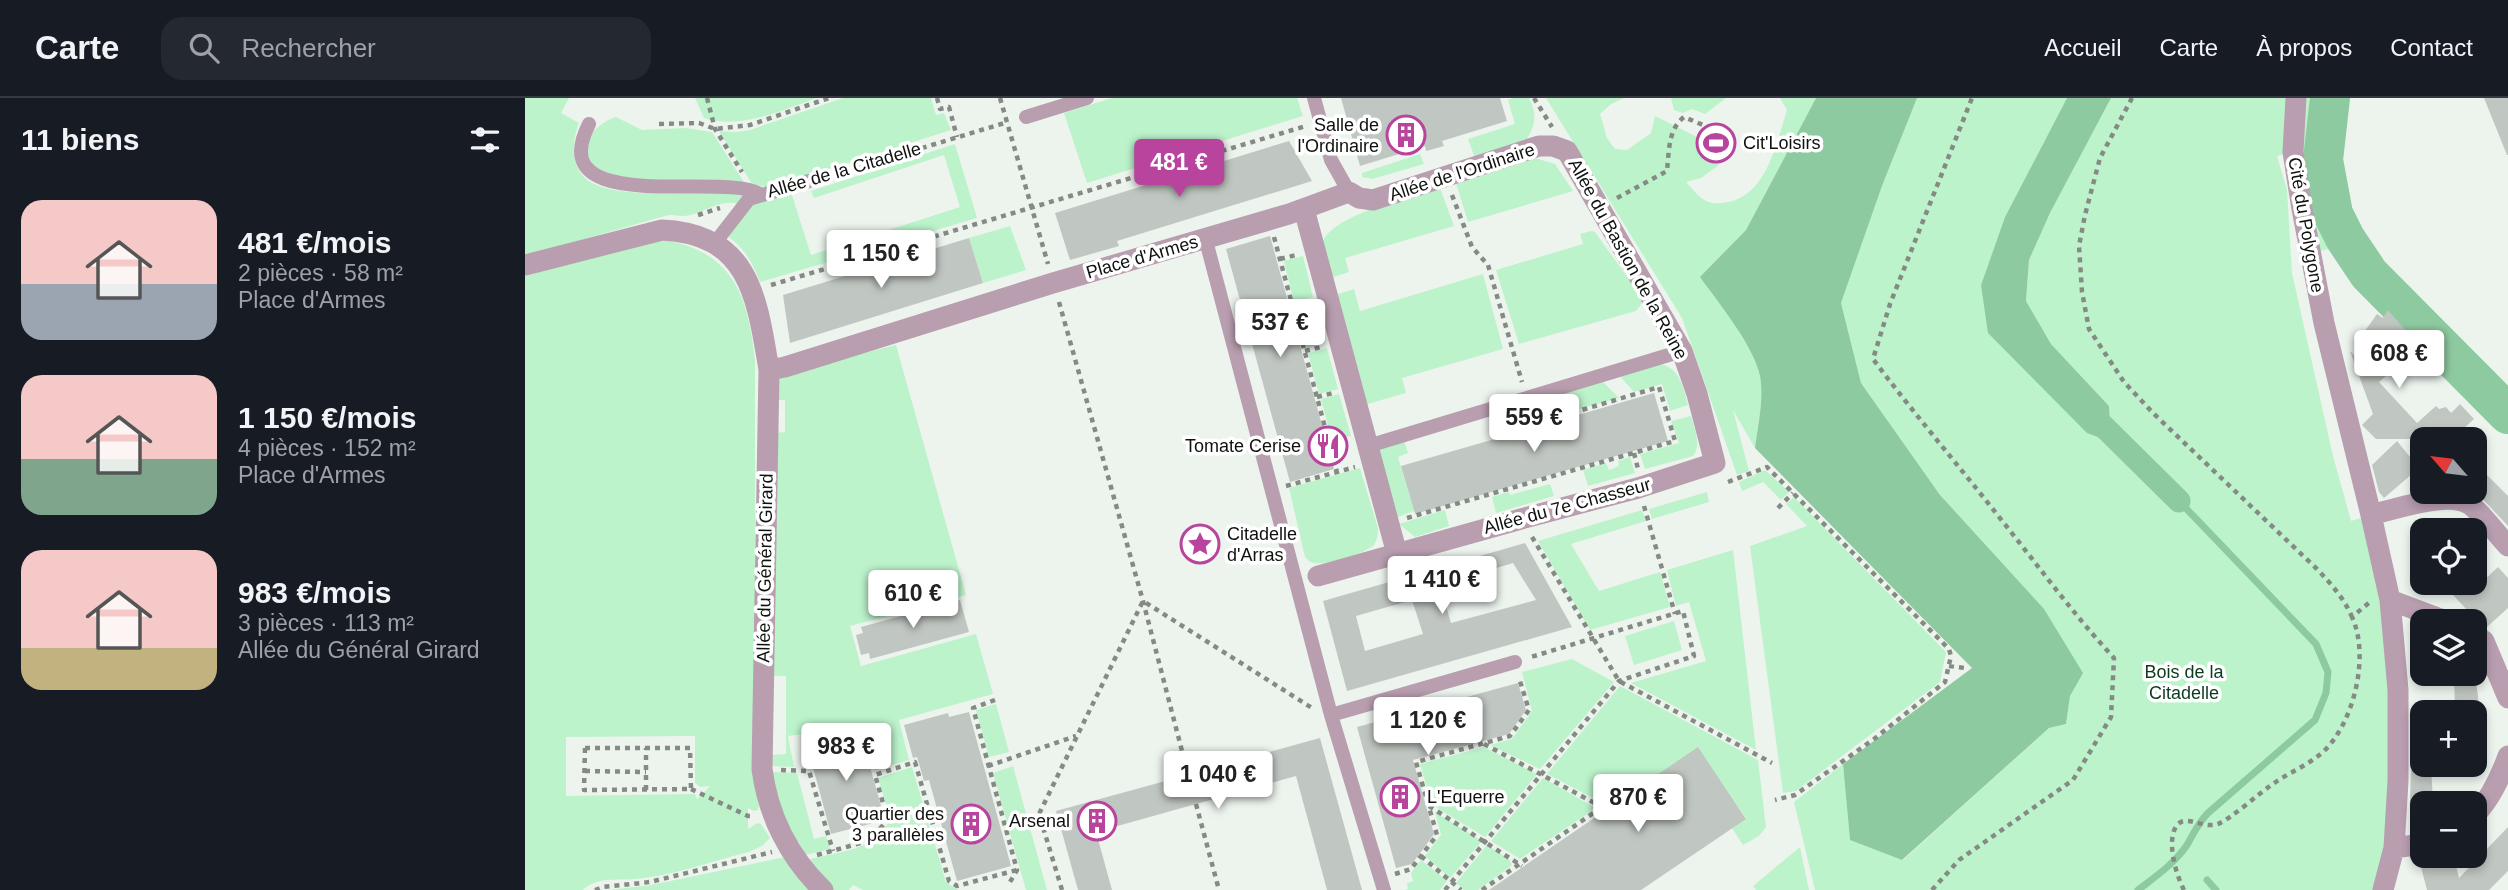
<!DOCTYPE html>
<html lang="fr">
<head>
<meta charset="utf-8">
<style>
	body { margin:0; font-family:Helvetica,sans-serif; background:#242831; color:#f1f3f6; height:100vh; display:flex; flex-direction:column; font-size:26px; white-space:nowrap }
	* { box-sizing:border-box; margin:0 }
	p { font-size:23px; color:#9ea1a6 }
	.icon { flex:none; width:38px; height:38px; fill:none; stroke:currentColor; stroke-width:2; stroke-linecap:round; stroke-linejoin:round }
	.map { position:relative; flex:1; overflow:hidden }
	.drawer { display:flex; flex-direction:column; background:#171b24; width:525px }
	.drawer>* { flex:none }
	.needle { width:46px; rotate:298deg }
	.buttons { position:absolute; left:1885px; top:329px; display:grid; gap:14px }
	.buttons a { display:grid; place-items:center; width:77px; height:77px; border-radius:14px; background:#171b24; box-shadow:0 4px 10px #0003; font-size:35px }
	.price { position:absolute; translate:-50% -60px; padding:0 16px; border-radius:7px; background:#fff; color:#222; font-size:23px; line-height:46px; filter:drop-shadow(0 2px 4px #0008) }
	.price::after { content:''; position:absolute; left:50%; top:42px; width:21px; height:16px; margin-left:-10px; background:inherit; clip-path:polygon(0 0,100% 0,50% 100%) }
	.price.active { background:#b8449d; color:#fff }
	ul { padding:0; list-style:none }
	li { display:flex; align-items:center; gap:21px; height:175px; padding:0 21px }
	li span { display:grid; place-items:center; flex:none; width:196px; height:140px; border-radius:21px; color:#555 }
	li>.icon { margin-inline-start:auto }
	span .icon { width:84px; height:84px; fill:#fffc; stroke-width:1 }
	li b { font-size:30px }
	h2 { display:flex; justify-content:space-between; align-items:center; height:84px; padding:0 21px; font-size:30px }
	header { display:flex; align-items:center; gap:42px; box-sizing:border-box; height:98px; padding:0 35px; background:#171b24; border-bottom:2px solid #363941 }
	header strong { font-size:33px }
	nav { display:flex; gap:38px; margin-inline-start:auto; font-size:24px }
	.search { width:490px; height:63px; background:#242831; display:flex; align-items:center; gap:18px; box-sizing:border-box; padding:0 24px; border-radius:21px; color:#9ea1a6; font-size:26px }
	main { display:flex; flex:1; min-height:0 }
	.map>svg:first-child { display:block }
	.green { fill:#bcf3cb; fill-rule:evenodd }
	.water { fill:#8ecaa0 }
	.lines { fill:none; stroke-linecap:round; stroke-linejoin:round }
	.stream { stroke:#8ecaa0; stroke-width:7 }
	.canal { stroke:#8ecaa0; stroke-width:23 }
	.river { stroke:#8ecaa0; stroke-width:40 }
	.building { fill:#c0c6c1; fill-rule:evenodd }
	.path { stroke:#858a85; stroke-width:4.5; stroke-dasharray:5 5; stroke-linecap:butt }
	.lane { stroke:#b89eaf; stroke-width:14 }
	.street { stroke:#b89eaf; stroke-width:21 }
	.labels { text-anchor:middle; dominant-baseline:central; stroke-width:7; stroke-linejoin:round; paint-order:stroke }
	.poi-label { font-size:18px; fill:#0f110f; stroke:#fff; text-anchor:end }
	.street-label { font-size:18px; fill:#0f110f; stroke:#fff }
	.park-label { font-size:18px; fill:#0b3a1f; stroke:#fff }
</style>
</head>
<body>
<header>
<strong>Carte</strong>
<div class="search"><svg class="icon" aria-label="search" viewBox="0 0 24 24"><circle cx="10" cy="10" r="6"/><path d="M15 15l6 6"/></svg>Rechercher</div>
<nav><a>Accueil</a><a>Carte</a><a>À propos</a><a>Contact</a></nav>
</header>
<main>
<section class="drawer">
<h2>11 biens<svg class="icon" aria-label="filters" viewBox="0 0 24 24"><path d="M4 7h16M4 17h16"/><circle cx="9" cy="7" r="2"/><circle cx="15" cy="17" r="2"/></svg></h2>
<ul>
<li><span style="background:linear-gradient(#f6c9c9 60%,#9aa5b1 0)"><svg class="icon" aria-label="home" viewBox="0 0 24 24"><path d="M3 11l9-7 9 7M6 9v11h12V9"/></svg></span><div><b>481 €/mois</b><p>2 pièces · 58 m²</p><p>Place d'Armes</p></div></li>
<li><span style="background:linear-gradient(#f6c9c9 60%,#7fa58c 0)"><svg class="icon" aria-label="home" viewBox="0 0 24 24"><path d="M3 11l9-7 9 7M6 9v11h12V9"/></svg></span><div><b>1 150 €/mois</b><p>4 pièces · 152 m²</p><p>Place d'Armes</p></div></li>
<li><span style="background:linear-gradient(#f6c9c9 70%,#c2b280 0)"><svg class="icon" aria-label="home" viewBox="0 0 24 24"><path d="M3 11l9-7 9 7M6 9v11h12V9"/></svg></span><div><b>983 €/mois</b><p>3 pièces · 113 m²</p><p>Allée du Général Girard</p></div></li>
</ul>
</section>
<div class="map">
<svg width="1983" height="792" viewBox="0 0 1983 792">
	<rect width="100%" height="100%" fill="#edf4ee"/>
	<path class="green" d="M 0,0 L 44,0 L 36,15 L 54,25 C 47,43 45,67 61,81 C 90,105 183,90 222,98 L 213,106 C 194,100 173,119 157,118 C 150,118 148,116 140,118 L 0,158 Z
		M 170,0 L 292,0 C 257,12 216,32 179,20 Z
		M 318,0 L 406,0 L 411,17 L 419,15 L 426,32 L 244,90 L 227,86 L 194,33 L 212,34 L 225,32 Z
		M 587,0 L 772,0 L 778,18 L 562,85 L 539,15 Z
		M 988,0 L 1004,0 C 1012,15 1011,26 1002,41 L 950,60 L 943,41 L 990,26 L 983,2 Z
		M 1021,0 L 1099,0 L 1086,6 L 1075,16 L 1082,40 L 1090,51 L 1102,52 L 1126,35 L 1130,18 L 1170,38 L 1194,67 L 1176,80 L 1161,84 C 1167,90 1174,100 1181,103 C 1189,107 1200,105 1208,103 C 1243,92 1252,43 1262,12 L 1255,0 L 1291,0 L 1221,132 L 1176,179 C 1194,204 1229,248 1235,278 C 1239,301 1233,327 1230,350 L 1208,312 L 1224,373 L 1212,377 L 1157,220 Z
		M 1146,0 L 1201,0 L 1180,16 L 1167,11 L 1158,15 L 1149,12 Z
		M 1392,0 L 1542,0 L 1480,119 L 1456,187 L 1585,344 L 1584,308 L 1526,246 L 1501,203 L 1504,162 L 1525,115 L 1586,0 L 1816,0 C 1807,41 1801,69 1811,111 C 1821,153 1866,191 1895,221 C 1924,251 1952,280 1983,308 L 1983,324 L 1937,284 L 1832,170 L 1817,148 L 1786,155 L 1767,54 L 1752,58 L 1762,92 L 1767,175 L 1808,358 L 1826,423 L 1846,417 L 1873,592 L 1858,792 L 1290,792 L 1269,704 L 1318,666 L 1325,742 L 1378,762 L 1524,630 L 1541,626 L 1545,598 L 1557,576 L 1415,397 L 1336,285 L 1316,205 L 1357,88 Z
		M 91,19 L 117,32 L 160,30 L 187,34 L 222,89 L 95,80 L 69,69 C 67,64 63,58 62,52 C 59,37 78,23 91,19 Z
		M 430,46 L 452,120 L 235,184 C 227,164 220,150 202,138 L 224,108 L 266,94 L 286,157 L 435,109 L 419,57 L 289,100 L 286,93 Z
		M 895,56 L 899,66 L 847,81 L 837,79 L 837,75 Z
		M 1010,60 L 1030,66 L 1048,93 L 943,124 L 931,85 Z
		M 915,90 L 929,128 L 820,160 L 824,174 L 805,180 C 803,171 796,158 797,148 C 799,118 891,98 915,90 Z
		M 485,128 L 501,172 L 458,185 L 444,140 Z
		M 1066,133 L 1070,134 L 1105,183 L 1117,205 L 1111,213 L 994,246 L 971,172 L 1058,146 L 1055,136 Z
		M 135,141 C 209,153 223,197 230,263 L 230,662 L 234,708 L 233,712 L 229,713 L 223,710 L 223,731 L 232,725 L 236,726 L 245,740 L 237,748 L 224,754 C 187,763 148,778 110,781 C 91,783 73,778 58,792 L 0,792 L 0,178 ZM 170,638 L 170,685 L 175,689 L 185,688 L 172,701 L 170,696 L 41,698 L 41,639 Z
		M 778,158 L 788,199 L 769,204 L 759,163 Z
		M 958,176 L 978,251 L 877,280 L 881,295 L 839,307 L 810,197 L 829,191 L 835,213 Z
		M 789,204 L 800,245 L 782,250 L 771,209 Z
		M 371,247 L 441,497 L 325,528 L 336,568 L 451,536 L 468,596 L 374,622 L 384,662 L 350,672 L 337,628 L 263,638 L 269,669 L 245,668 L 247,657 L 261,656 L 261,578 L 248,578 L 249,335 L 260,334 L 260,302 L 251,302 L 252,277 Z
		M 802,250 L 813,291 L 794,296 L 783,255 Z
		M 1132,265 C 1155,269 1158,288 1163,307 L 1145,313 L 1137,286 L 1109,294 L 1094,277 Z
		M 1076,282 L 1094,300 L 1020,320 L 1012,299 Z
		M 814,296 L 826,338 L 807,342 L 796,301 Z
		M 1166,318 C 1169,331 1177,347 1168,358 L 1120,371 L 1115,356 L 1154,345 L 1146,323 Z
		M 879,343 L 883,355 L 873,359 L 889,413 L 873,419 L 854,353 L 855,348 Z
		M 1105,359 L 1110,375 L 1063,388 L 1058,372 L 1081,365 L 1084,372 L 1094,368 L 1093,363 Z
		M 835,370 L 853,430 C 853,437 852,442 849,447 C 842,455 799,468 789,465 C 784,464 783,462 780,459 L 764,390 Z
		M 1240,372 L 1264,394 L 1256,402 L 1238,384 L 1217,393 L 1214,384 Z
		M 1025,386 L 1029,398 L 971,415 L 967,399 L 984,394 L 985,397 Z
		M 1182,394 L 1184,404 L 1127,421 L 1124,411 Z
		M 1269,399 L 1421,554 L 1415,584 L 1271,693 L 1258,695 L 1225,448 L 1282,428 L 1261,406 Z
		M 920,412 L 924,428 L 890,439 L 874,426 Z
		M 1117,412 L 1121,423 L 1046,446 L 1074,493 L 1135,474 L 1145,509 L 1065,532 L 1013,443 Z
		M 1208,452 L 1231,652 L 1106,585 L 1181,563 L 1164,504 L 1151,508 L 1142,472 Z
		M 1149,523 L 1157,552 L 1109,567 L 1100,538 Z
		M 1047,561 L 1089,584 L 1015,671 L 965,647 L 987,641 L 1007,613 L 997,574 Z
		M 1095,588 L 1233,662 L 1241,729 L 1234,738 L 1218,747 L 1207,730 L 1221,720 L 1173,650 L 1085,709 L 1022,676 Z
		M 471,606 L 484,654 L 464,659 L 451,612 Z
		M 959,649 L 1012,676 L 960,739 L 907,707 L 895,666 Z
		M 488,668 L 522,792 L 501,792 L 468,675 Z
		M 387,669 L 421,784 L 433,792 L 338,792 L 328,787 L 324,792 L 308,792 L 285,761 C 313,754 355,752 365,719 L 353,680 Z
		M 246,674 L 272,675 L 289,741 L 301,738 L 305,751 L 281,757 L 259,722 Z
		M 1018,680 L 1069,709 L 1065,714 L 995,761 L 966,743 Z
		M 910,714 L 957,743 L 925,780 L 900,758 L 916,737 Z
		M 962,747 L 984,761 L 987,767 L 953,792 L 939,792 L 931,785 Z
		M 1275,749 L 1284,792 L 1231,792 L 1228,788 Z
		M 260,759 L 286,792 L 85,792 L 126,787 Z
		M 896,762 L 922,783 L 915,792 L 879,792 L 883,791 L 882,785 L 888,783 L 886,775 Z"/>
	<path class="water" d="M 1291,0 L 1392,0 L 1357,88 L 1316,205 L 1336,285 L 1415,397 L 1519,511 L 1558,575 L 1545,598 L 1541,626 L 1524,630 L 1377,762 L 1325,742 L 1318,666 L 1447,570 L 1230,350 C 1233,327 1239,301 1235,278 C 1229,248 1193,204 1175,179 L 1221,132 Z
		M 1542,0 L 1586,0 L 1525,115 L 1504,162 L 1501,203 L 1526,246 L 1584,308 L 1586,344 L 1562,335 L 1463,235 L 1456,187 L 1480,119 Z"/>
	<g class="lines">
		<path class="stream" d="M 1682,782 L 1691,792
			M 1613,792 C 1630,779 1649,766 1662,747 C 1669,735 1673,725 1683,715 L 1790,622 L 1801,595 L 1803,574 L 1791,546 L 1654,403"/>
		<path class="canal" d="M 1564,314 L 1654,403"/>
		<path class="river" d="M 1805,0 L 1798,62 L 1808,116 L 1820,140 L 1844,176 L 1983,316"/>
	</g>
	<path class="building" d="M 816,0 L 975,0 L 982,23 L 917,43 L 919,48 L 901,53 L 900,48 L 835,68 Z
		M 1959,0 L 1983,0 L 1983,57 L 1982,57 Z
		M 764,43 L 787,83 L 592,143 L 594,148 L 545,162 L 530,115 Z
		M 745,138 L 809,371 L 765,384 L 701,151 Z
		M 444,140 L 458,185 L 265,245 L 258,197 Z
		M 1863,212 L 1891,244 L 1858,274 L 1861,278 L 1854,284 L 1892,325 L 1911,308 L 1914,311 L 1921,309 L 1926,315 L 1935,306 L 1949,321 L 1927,341 L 1851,341 L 1837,327 L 1848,316 L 1825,253 L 1836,264 L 1858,256 L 1835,240 L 1852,216 L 1858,220 Z
		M 1129,295 L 1143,343 L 890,416 L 876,368 Z
		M 1872,343 L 1894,370 L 1859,400 L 1854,394 L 1847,367 Z
		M 1961,376 L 1983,398 L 1983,428 L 1950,393 L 1950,386 Z
		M 1000,445 L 1047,529 L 822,593 L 798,503 ZM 988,465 L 1011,502 L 926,525 L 915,487 ZM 887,502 L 898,536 L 840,553 L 831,518 Z
		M 1973,469 L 1983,480 L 1983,510 L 1962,529 L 1954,525 L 1917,485 L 1956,485 Z
		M 435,502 L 444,534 L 345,561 L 344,555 L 336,557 L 331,537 L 338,535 L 336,529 Z
		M 1950,575 L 1955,614 L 1930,614 L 1929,576 Z
		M 993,585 L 1001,612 L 984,636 L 888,662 L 909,736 L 887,766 L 871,770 L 832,629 Z
		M 444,614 L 486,768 L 432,783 L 404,682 L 399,683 L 392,659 L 388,660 L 379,627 L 423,615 L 424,619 Z
		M 335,633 L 360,722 L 306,736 L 282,647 Z
		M 795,640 L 837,792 L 802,792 L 771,678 L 571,734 L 587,792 L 553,792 L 531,713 L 655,679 L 654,676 L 671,671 L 672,674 Z
		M 1173,649 L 1221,721 L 1116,792 L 964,792 Z
		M 1886,667 L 1906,667 L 1908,705 L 1885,705 Z
		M 1983,729 L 1983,773 L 1964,792 L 1902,792 L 1895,765 L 1929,758 L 1934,780 Z"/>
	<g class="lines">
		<path class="path" d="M 182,0 L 190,31 L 217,74
			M 412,0 L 415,11 L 424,9 L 432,39
			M 475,0 L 523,166
			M 1009,0 L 1027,29
			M 1607,0 L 1575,60 L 1560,117 L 1554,148 L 1557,194 L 1564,231 L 1599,284 L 1629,316 L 1792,471 C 1806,486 1819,500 1827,519
			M 134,26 L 174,25 L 190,31 L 225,27 L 304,0
			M 301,79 L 483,24
			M 927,97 L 947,149 L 963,167 L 997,284
			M 1092,100 L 1142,73 C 1144,54 1143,31 1159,19 L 1190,32 L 1205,43
			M 173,117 L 195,110
			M 749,139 L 812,374
			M 755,161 L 771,157
			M 246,187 L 781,28
			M 534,204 L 618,503 L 663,676
			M 767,207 L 783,203
			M 780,253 L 796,249
			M 792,299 L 808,295
			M 805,345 L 821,341
			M 1109,355 L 1113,371
			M 1203,384 L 1242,369 L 1424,551 L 1426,558 L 1420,584 L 1349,641 L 1270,697 L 1250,702
			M 761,388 L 830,369
			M 1119,408 L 1150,516
			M 1253,410 L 1268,395
			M 882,420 L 1150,343 L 1134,289 L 1003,328
			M 1007,439 L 1094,583 L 1247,665
			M 1424,568 L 1440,570
			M 470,602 L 448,610 L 492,772 L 485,784
			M 959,646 L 1077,709 L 1080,713
			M 60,650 L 165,650 L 166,691 L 59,692 Z
			M 463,668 L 551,638
			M 256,672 L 284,673 L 308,753
			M 60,673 L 121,674
			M 166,691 L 223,718 L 228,718
			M 121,692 L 121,650
			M 671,706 L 694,792
			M 904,708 L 997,768
			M 292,757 L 343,743 L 362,723 L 362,719 L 350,677 L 390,664 L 424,783 L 432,788 L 492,772
			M 896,758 L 936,792
			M 870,776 L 886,771 L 912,737 L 891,664 L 985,638 L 1004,612 L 994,580
			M 70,792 L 78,789 L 125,784 L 247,754
			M 537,792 L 514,716 L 618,503 L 787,610
			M 920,792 L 1094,583 L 1169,558 L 1158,513 L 1006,559
			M 957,792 L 1077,709
			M 1407,792 L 1434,762 L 1548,682 L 1586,619 L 1589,560 C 1549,517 1515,470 1478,424 C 1435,369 1390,317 1348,261 L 1365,206 L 1447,0
			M 1659,792 C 1651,777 1640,740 1653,726 C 1662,717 1679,731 1693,726 C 1707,720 1732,697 1745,688 C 1762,675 1783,668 1799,653 C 1829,624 1845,558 1827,519 L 1846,503"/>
		<path class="lane" d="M 789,0 L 806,62 L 824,94
			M 501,19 L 562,0
			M 64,26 C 16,120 198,73 235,96
			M 680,139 L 806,617 L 859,792
			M 191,147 L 196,137 L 224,101 L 284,83
			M 843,348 L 1157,253
			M 806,617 L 990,564"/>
		<path class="street" d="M 1771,0 L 1768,54 L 1777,111 L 1799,225 L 1846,417 L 1865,502 L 1873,592 L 1873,683 L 1869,750 L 1858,792
			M 779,111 L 872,456
			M 0,167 L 137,132 C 225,136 232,200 244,272 L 237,671 C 243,717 264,759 298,792
			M 244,272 L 260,269 L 528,185 L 764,116 L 824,94 L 834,100 L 848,102 L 1014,48 L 1028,48 L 1042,53 L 1157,253 L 1172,296 L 1190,365 L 1113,390 L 996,421 L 793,478
			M 1846,417 C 1870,411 1920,394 1942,405 C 1952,409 1974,439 1983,448
			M 1865,502 L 1921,523
			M 1950,537 L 1959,543 L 1983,600
			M 1950,717 C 1966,700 1975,680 1983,658
			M 1869,750 L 1897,746"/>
	</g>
	<defs>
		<symbol id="building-ring" viewBox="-11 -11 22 22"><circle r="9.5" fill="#fff" stroke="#b8449d" stroke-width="1.5"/><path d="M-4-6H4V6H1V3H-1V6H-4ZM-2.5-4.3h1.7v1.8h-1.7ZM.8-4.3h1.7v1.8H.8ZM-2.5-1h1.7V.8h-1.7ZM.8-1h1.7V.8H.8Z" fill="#b8449d"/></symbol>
		<symbol id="stadium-ring" viewBox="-11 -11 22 22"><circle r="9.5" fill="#fff" stroke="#b8449d" stroke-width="1.5"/><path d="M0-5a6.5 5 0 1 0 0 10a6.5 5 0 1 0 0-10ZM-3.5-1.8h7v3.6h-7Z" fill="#b8449d"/></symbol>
		<symbol id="restaurant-ring" viewBox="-11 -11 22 22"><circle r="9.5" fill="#fff" stroke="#b8449d" stroke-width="1.5"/><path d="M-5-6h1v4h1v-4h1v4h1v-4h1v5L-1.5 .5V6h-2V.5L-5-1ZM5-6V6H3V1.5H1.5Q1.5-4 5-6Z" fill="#b8449d"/></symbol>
		<symbol id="sight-ring" viewBox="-11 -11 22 22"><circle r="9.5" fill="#fff" stroke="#b8449d" stroke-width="1.5"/><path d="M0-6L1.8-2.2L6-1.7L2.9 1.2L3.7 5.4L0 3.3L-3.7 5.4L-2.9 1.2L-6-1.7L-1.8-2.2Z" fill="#b8449d"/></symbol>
	</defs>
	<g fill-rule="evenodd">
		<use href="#building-ring" x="859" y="15" width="44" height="44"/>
		<use href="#stadium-ring" x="1169" y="23" width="44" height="44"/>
		<use href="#restaurant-ring" x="781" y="326" width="44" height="44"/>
		<use href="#sight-ring" x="653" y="424" width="44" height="44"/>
		<use href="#building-ring" x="853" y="677" width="44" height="44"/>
		<use href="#building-ring" x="550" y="701" width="44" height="44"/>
		<use href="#building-ring" x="424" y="704" width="44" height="44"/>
	</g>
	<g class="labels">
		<g class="poi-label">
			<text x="854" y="27">Salle de<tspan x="854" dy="21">l'Ordinaire</tspan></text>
			<text x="1218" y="45" text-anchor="start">Cit'Loisirs</text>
			<text x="776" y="348">Tomate Cerise</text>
			<text x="702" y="436" text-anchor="start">Citadelle<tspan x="702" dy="21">d'Arras</tspan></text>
			<text x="902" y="699" text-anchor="start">L'Equerre</text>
			<text x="419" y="716">Quartier des<tspan x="419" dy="21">3 parallèles</tspan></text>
			<text x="545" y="723">Arsenal</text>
		</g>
		<g class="street-label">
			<text transform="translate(319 72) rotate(-16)">Allée de la Citadelle</text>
			<text transform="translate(937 74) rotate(-18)">Allée de l'Ordinaire</text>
			<text transform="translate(1781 127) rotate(80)">Cité du Polygone</text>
			<text transform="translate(617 159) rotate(-16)">Place d'Armes</text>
			<text transform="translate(1103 161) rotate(61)">Allée du Bastion de la Reine</text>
			<text transform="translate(1042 408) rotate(-15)">Allée du 7e Chasseur</text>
			<text transform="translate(240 470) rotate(-89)">Allée du Général Girard</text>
		</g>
		<g class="park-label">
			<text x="1659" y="574">Bois de la<tspan x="1659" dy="21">Citadelle</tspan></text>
		</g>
	</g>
</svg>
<div class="buttons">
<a><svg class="needle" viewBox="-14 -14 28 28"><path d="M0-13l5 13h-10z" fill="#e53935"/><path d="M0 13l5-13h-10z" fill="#9ea1a6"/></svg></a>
<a><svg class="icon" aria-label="locate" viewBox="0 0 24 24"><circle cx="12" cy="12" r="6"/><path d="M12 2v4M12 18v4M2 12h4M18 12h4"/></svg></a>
<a><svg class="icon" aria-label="layers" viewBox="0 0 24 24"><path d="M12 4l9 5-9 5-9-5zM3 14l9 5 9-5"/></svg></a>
<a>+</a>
<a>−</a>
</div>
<b class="price active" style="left:654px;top:101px">481 €</b>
<b class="price" style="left:356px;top:192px">1 150 €</b>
<b class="price" style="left:755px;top:261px">537 €</b>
<b class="price" style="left:1874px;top:292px">608 €</b>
<b class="price" style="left:1009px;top:356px">559 €</b>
<b class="price" style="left:917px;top:518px">1 410 €</b>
<b class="price" style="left:388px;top:532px">610 €</b>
<b class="price" style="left:903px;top:659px">1 120 €</b>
<b class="price" style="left:321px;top:685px">983 €</b>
<b class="price" style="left:693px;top:713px">1 040 €</b>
<b class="price" style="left:1113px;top:736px">870 €</b>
</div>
</main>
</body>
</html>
